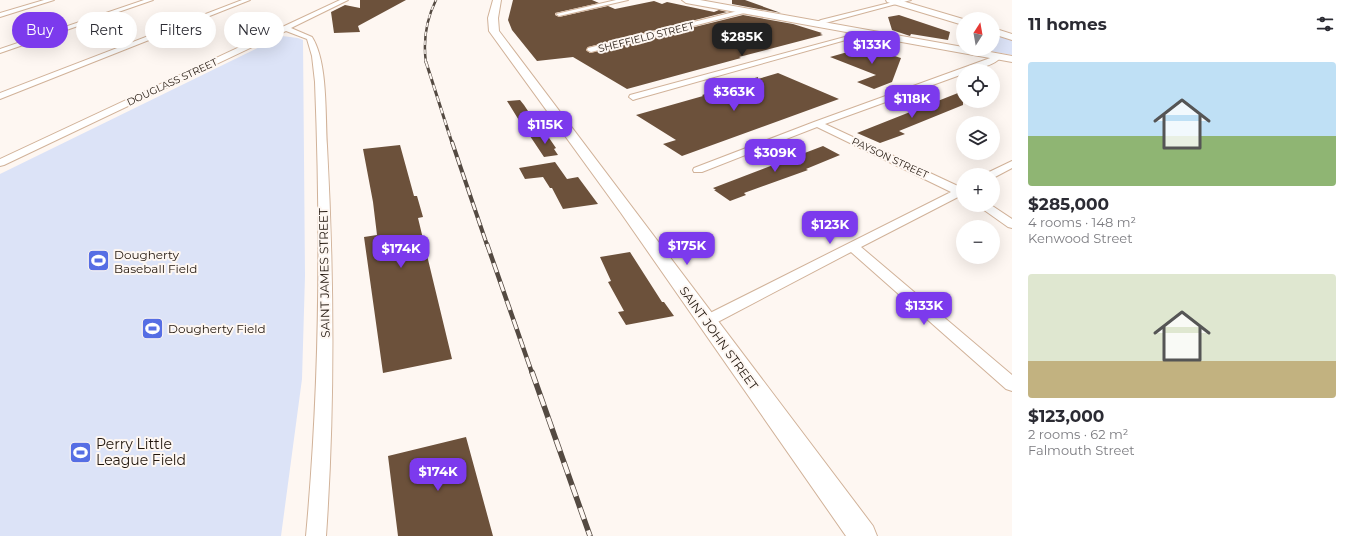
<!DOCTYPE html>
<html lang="en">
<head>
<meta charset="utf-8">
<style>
	body { margin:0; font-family:Montserrat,sans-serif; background:#f7f7f7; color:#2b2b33; height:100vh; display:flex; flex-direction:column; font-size:15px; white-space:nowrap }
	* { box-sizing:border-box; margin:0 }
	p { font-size:13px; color:#7c7c81 }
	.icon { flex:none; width:22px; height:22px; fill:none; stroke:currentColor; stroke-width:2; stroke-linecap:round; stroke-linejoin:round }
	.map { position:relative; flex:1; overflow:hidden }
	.details { display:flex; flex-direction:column; background:#fff; width:340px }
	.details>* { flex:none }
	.banner { position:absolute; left:12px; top:12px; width:380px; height:36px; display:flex; gap:8px }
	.needle { width:26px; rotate:11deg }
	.controls { position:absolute; left:956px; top:12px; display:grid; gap:8px }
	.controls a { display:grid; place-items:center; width:44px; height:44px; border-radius:50%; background:#fff; box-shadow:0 4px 16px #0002; font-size:20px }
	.price { position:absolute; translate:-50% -34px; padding:0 9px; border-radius:8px; background:#7c3aed; color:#fff; font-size:13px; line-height:26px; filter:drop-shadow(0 1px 2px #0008) }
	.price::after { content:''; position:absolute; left:50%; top:24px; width:12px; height:9px; margin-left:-6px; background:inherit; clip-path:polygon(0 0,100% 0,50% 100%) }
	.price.current { background:#222; color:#fff }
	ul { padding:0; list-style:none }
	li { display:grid; align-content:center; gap:8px; height:212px; padding:0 16px }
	li span { display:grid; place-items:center; height:124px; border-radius:4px; color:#555 }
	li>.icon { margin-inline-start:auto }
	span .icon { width:72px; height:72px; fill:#fffc; stroke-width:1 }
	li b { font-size:17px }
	h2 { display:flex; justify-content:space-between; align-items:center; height:48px; padding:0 16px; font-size:17px }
	.chip { padding:0 14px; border-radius:18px; background:#fff; box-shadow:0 4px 16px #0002; font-size:14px; line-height:36px }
	.chip.current { background:#7c3aed; color:#fff }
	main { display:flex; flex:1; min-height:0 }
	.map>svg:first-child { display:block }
	.green { fill:#dce3f7 }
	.building { fill:#6c513b }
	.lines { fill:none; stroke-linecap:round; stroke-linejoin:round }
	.minor-casing { stroke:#d1b299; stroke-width:2 }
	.secondary-casing { stroke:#d1b299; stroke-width:2 }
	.minor { fill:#fff; fill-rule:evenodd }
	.secondary { fill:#fff; fill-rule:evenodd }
	.rail-far4-casing { stroke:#544a42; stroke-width:2.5 }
	.rail-far3-casing { stroke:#544a42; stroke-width:3 }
	.rail-far2-casing { stroke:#544a42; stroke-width:4 }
	.rail-far1-casing { stroke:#544a42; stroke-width:4.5 }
	.rail-casing { stroke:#544a42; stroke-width:5.5 }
	.rail-far4 { stroke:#fef7f2; stroke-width:1.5; stroke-dasharray:4.5; stroke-linecap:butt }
	.rail-far3 { stroke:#fef7f2; stroke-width:2; stroke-dasharray:6; stroke-linecap:butt }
	.rail-far2 { stroke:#fef7f2; stroke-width:2.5; stroke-dasharray:8; stroke-linecap:butt }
	.rail-far1 { stroke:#fef7f2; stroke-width:3; stroke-dasharray:10; stroke-linecap:butt }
	.rail { stroke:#fef7f2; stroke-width:4; stroke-dasharray:12; stroke-linecap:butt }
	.labels { text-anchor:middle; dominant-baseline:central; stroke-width:4; stroke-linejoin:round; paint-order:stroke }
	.far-street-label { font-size:10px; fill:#21160d; stroke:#fef7f2 }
	.poi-label { font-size:12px; fill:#21160d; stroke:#fef7f2; text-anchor:start }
	.street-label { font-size:12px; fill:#21160d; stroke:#fef7f2 }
	.near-poi-label { font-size:14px; fill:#21160d; stroke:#fef7f2; text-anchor:start }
</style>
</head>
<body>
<main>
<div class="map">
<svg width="1012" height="536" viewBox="0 0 1012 536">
	<rect width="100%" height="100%" fill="#fef7f2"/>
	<path class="green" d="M 993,34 L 1012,40 L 1012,55 L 978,49 L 993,49 Z
		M 282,36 L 298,38 L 303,40 L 305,276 L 302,379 L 281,536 L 0,536 L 0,174 Z"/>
	<path class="building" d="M 360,0 L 406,0 L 358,26 L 360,32 L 334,33 L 331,12 L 345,5 L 360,8 Z
		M 513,0 L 592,0 L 599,3 L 555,13 L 555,15 L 559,17 L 608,6 L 615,9 L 654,1 L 662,4 L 667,2 L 714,12 L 719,10 L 727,12 L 588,47 L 586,50 L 590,53 L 743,15 L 793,24 L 822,33 L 820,34 L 823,35 L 739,57 L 741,58 L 627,89 L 573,57 L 537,61 L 512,30 L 508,20 Z
		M 732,0 L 745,0 L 781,13 L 732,4 Z
		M 899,15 L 950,32 L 948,40 L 911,34 L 910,36 L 892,30 L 888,17 Z
		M 865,47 L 901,58 L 892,82 L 874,89 L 857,82 L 876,75 L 830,57 Z
		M 778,73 L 839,99 L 682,156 L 663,144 L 676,140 L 636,115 L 703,96 L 702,95 L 718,90 L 716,90 L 758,77 L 758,79 Z
		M 963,91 L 963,105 L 899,131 L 905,134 L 880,143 L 857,133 Z
		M 520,100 L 524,105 L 534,120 L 520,122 L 507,101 Z
		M 547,135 L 556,148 L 554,149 L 558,155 L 544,157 L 530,136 Z
		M 400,145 L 414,196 L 417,196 L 423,217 L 418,218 L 452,359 L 383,373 L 364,237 L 377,235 L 373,202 L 363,149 Z
		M 823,146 L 840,155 L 806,169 L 808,170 L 744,193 L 746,195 L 730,201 L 714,190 L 716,190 L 713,188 Z
		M 555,162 L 567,179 L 578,177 L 598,204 L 563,209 L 552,188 L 550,188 L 543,177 L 525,179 L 519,168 Z
		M 630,252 L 662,302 L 664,302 L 674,316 L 626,325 L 618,312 L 624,311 L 608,282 L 611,281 L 600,257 Z
		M 466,437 L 493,536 L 398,536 L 388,456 Z"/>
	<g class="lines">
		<defs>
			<path id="minor" d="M 44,0 L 54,0 L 0,17 L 0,13 Z
				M 144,0 L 153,0 L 0,53 L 0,49 Z
				M 242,0 L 250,0 L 0,99 L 0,93 Z
				M 340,0 L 348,0 L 291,28 L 312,37 C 328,62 325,116 327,146 C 334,277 335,406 326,536 L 306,536 C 320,385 321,233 315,82 L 312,56 L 307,39 L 286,31 L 4,165 L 0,166 L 0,159 Z
				M 616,0 L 628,0 L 559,16 L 556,14 Z
				M 901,0 L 911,0 L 818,25 L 815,23 L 821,20 Z
				M 746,9 L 748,10 L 748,12 L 591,52 L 587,50 L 588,48 Z
				M 861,29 L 864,31 L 860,36 L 636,99 L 633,100 L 629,97 L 630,95 L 856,34 Z
				M 995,54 L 1001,54 L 1002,56 C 996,65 974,71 963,71 L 963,74 L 825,124 L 960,187 L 963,187 L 963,196 L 960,196 L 861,247 L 1012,375 L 1012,391 L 1006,389 L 851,252 L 712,325 L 707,326 L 702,325 L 700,321 L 702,317 L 951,192 L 817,127 L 702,172 L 694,172 L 693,170 L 694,168 L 814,122 L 993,57 Z
				M 1012,161 L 1012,168 L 995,177 L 993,178 L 993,175 L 986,175 L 987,173 Z
				M 977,205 L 991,205 L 1012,219 L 1012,228 L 1008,227 Z"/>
			<path id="secondary" d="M 493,0 L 501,0 L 498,18 L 499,31 L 873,526 L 877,536 L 846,536 L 621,213 L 489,31 L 488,18 Z
				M 682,0 L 700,0 L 963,47 L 963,49 L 974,49 L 1012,56 L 1012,62 L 686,3 Z
				M 886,0 L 899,0 L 963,19 L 963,25 L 887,2 Z
				M 993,28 L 1012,34 L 1012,40 L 993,34 Z"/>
		</defs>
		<use href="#minor" class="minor-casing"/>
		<use href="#secondary" class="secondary-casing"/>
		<use href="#minor" class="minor"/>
		<use href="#secondary" class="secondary"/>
		<defs>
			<path id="rail-far4" d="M 426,63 C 423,41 426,20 436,0"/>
			<path id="rail-far3" d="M 426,62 L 452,143"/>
			<path id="rail-far2" d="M 452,142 L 487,245"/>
			<path id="rail-far1" d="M 487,244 L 532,373"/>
			<path id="rail" d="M 532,372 L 590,536"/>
		</defs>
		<use href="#rail-far4" class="rail-far4-casing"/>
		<use href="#rail-far3" class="rail-far3-casing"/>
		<use href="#rail-far2" class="rail-far2-casing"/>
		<use href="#rail-far1" class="rail-far1-casing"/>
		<use href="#rail" class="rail-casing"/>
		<use href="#rail-far4" class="rail-far4"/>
		<use href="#rail-far3" class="rail-far3"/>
		<use href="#rail-far2" class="rail-far2"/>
		<use href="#rail-far1" class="rail-far1"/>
		<use href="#rail" class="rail"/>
	</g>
	<defs>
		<symbol id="stadium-square" viewBox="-11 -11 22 22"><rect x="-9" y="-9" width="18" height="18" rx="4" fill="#566ee4" stroke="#fef7f2"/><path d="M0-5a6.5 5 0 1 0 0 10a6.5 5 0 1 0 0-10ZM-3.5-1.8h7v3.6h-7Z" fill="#fff"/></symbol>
	</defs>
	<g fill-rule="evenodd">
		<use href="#stadium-square" x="86" y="248" width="25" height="25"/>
		<use href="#stadium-square" x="140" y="316" width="25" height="25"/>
		<use href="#stadium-square" x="68" y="440" width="25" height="25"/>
	</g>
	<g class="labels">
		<g class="far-street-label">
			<text transform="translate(646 37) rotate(-14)">SHEFFIELD STREET</text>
			<text transform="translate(172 82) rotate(-25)">DOUGLASS STREET</text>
			<text transform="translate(890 158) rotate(25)">PAYSON STREET</text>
		</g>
		<g class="poi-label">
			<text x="114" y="254">Dougherty<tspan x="114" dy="14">Baseball Field</tspan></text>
			<text x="168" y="328">Dougherty Field</text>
		</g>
		<g class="street-label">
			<text transform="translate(324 273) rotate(-91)">SAINT JAMES STREET</text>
			<text transform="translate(719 338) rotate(54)">SAINT JOHN STREET</text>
		</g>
		<g class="near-poi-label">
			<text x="96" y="444">Perry Little<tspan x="96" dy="16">League Field</tspan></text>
		</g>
	</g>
</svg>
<div class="controls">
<a><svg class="needle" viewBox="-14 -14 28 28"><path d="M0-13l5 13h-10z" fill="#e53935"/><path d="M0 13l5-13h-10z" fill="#7c7c81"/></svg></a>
<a><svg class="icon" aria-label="locate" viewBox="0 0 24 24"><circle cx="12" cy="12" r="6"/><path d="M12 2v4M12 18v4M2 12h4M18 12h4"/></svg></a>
<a><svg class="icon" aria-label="layers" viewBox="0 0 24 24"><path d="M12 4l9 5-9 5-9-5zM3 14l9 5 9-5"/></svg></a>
<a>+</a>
<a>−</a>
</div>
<b class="price current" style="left:742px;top:57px">$285K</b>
<b class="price" style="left:872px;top:65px">$133K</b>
<b class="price" style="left:734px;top:112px">$363K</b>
<b class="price" style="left:912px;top:119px">$118K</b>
<b class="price" style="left:545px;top:145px">$115K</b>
<b class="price" style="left:775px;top:173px">$309K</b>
<b class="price" style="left:830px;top:245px">$123K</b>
<b class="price" style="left:687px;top:266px">$175K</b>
<b class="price" style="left:401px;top:269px">$174K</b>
<b class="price" style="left:924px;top:326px">$133K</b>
<b class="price" style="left:438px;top:492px">$174K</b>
<div class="banner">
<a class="chip current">Buy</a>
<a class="chip">Rent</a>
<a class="chip">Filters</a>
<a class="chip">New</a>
</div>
</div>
<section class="details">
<h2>11 homes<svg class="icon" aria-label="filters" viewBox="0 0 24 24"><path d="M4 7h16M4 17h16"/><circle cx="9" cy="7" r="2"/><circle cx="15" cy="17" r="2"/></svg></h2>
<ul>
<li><span style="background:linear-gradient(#bfe0f5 60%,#8fb573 0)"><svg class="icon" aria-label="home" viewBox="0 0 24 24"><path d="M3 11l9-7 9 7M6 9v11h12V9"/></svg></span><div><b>$285,000</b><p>4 rooms · 148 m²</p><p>Kenwood Street</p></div></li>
<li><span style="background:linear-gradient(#dfe7d0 70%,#c2b280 0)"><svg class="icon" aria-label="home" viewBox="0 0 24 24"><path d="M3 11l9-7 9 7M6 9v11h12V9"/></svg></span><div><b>$123,000</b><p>2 rooms · 62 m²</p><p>Falmouth Street</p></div></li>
</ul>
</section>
</main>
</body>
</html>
